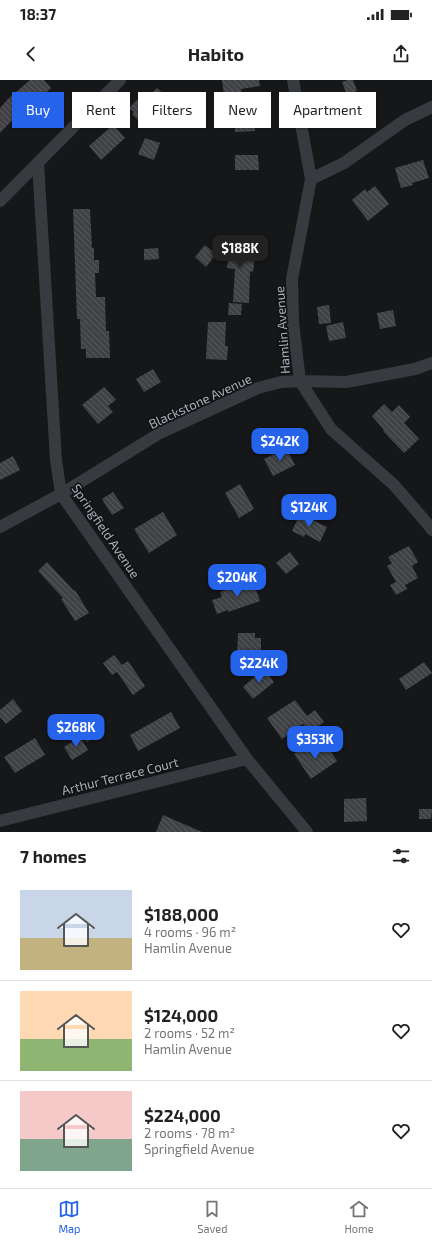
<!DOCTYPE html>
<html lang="en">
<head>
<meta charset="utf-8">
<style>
	body { margin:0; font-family:"Exo 2",sans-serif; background:#f2f2f2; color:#222; height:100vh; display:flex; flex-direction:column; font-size:15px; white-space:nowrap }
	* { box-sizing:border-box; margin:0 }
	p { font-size:13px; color:#767676 }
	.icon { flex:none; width:22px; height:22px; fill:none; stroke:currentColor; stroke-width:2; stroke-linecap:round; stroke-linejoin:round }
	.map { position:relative; height:752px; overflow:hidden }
	.details { display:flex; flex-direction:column; background:#fff; flex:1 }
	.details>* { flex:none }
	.hud { position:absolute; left:12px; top:12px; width:408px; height:36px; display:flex; gap:8px }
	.price { position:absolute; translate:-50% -34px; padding:0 9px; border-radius:8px; background:#2563eb; color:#fff; font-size:13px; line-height:26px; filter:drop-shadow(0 1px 2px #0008) }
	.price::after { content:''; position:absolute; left:50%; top:24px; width:12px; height:9px; margin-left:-6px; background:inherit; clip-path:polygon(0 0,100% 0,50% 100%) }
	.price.selected { background:#222; color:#fff }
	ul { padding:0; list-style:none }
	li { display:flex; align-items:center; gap:12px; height:100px; padding:0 20px }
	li+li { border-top:1px solid #e0e0e0 }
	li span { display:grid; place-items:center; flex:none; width:112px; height:80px; border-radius:0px; color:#555 }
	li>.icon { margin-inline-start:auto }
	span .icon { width:48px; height:48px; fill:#fffc; stroke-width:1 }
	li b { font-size:17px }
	h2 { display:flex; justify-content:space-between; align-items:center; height:48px; padding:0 20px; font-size:17px }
	.pill { padding:0 14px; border-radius:0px; background:#fff; box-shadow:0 1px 3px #0004; font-size:14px; line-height:36px }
	.pill.selected { background:#2563eb; color:#fff }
	.status { display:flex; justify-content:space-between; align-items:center; height:28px; padding:0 20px; background:#fff; direction:ltr }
	.status svg { height:11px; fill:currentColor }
	header { display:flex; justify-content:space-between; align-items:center; height:52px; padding:0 20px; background:#fff; font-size:18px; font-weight:700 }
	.menu { display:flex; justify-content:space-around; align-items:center; height:56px; border-top:1px solid #e0e0e0; background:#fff; font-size:11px; color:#767676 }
	.menu a { display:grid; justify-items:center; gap:2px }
	.menu .selected { color:#2563eb }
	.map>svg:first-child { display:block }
	.building { fill:url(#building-back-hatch) }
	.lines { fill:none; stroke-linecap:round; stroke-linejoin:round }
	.street { stroke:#373a3e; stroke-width:12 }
	.labels { text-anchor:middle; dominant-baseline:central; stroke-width:3.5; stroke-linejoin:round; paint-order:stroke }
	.street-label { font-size:13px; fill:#a7b1ba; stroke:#111214 }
</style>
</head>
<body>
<div class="status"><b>18:37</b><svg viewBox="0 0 49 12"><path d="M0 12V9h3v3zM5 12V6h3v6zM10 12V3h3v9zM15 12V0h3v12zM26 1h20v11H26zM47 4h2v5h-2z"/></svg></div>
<header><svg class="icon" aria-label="back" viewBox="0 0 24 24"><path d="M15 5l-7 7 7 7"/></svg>Habito<svg class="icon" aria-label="share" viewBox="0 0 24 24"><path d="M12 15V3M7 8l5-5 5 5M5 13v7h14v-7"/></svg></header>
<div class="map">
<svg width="432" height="752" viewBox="0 0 432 752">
	<defs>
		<pattern id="building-back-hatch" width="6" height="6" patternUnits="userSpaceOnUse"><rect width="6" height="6" fill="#404246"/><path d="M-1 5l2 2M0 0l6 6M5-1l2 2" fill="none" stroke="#595b5f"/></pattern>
	</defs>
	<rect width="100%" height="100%" fill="#161719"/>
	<path class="building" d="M 30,0 L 44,0 L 51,8 L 35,23 L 32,19 L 0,53 L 0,28 L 8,19 Z
		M 222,0 L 259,0 L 260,6 L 241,9 L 245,31 L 254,31 L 255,51 L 235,52 L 235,44 L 227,44 L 227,24 L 225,24 Z
		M 348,0 L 353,0 L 357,11 L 347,15 L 342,2 Z
		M 157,8 L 164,14 L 139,41 L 132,34 L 134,32 L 129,28 L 145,12 L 149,16 Z
		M 113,45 L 125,58 L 101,80 L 89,66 Z
		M 145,58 L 160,63 L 154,80 L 138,74 Z
		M 235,75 L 258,75 L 259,90 L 235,90 Z
		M 423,80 L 429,98 L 412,103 L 413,105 L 401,108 L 395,88 Z
		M 375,106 L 389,124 L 368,141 L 352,120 L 365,109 L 367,112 Z
		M 73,129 L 90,129 L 92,168 L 94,168 L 94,180 L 99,180 L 99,193 L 95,193 L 96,217 L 105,217 L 106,251 L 109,251 L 110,278 L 86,278 L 86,269 L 81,269 L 80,239 L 77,239 Z
		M 222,164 L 256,169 L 253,192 L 250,191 L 249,223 L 233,222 L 235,189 L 227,188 L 228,179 L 221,178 Z
		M 205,165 L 216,174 L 206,187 L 195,177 Z
		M 158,168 L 159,179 L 144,180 L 144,169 Z
		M 229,223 L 242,224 L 241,235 L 228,235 Z
		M 329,225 L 331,243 L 319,244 L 317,227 Z
		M 393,230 L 396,246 L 380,249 L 377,233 Z
		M 208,242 L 226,242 L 225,266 L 228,266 L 227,280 L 206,279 Z
		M 343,242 L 346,258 L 329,261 L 326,246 Z
		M 153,289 L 161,302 L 144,312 L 136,299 Z
		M 104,307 L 116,320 L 108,326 L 113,332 L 98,344 L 82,325 Z
		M 384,324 L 392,332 L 399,325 L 410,337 L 404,343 L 419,359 L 404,373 L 383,351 L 384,350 L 372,336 Z
		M 286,368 L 295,385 L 273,396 L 264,379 Z
		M 13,376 L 20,390 L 0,400 L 0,383 Z
		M 240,404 L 254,429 L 239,438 L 225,413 Z
		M 113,412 L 124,428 L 112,435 L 102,419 Z
		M 163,432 L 177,455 L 149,473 L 134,449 Z
		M 300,434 L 327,447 L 320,462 L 305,454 L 304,457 L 292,451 Z
		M 409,466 L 418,482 L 412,486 L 418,498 L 405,505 L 407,509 L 396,515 L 390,505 L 396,502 L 387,486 L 392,483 L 388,477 Z
		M 290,472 L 299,484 L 286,494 L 276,483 Z
		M 47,482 L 74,511 L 75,510 L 89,533 L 75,541 L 61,519 L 63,518 L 38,491 Z
		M 253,501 L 260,521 L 228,532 L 228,530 L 217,534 L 212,520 L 222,517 L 220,512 Z
		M 238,553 L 255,553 L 255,558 L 261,558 L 261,577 L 237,578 Z
		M 114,575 L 122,585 L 128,581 L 145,606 L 133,615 L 117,592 L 112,595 L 103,583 Z
		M 424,582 L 432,593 L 406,610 L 399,599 Z
		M 264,589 L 274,602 L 253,619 L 243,607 Z
		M 13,619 L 22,631 L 6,644 L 0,637 L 0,630 Z
		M 295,620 L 307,636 L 315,630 L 324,642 L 310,652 L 303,644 L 282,659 L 267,638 Z
		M 171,632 L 180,648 L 138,671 L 130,655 Z
		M 91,641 L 99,654 L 87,662 L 79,649 Z
		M 80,657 L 88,670 L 72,680 L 64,667 Z
		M 35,658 L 45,675 L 15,693 L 4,677 Z
		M 308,664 L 316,674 L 327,666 L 337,681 L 311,699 L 294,674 Z
		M 366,718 L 367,741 L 344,742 L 344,719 Z
		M 419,729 L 432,729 L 431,739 L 419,739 Z
		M 163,735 L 202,752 L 156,752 Z"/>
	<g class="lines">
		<path class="street" d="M 293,0 L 311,99 L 292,199 L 293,242 L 300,301 L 331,349 L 394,405 L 426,442 L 432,450
			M 38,83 L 56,380 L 61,414 L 247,679 L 307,752
			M 311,99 L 344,83 L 405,40 L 432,27
			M 0,121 L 120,0
			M 0,447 L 61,414 L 160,353 L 258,308 L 281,302 L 300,301 L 346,302 L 415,289 L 432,283
			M 0,741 L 247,679"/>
	</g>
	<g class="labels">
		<g class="street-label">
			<text transform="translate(282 250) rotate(-94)">Hamlin Avenue</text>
			<text transform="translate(200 321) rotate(-25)">Blackstone Avenue</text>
			<text transform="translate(106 451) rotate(56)">Springfield Avenue</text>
			<text transform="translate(120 696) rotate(-14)">Arthur Terrace Court</text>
		</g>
	</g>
</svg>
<b class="price selected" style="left:240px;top:189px">$188K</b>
<b class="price" style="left:280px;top:382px">$242K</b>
<b class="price" style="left:309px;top:448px">$124K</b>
<b class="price" style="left:237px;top:518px">$204K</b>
<b class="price" style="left:259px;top:604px">$224K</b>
<b class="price" style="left:76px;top:668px">$268K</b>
<b class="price" style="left:315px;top:680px">$353K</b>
<div class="hud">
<a class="pill selected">Buy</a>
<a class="pill">Rent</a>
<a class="pill">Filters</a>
<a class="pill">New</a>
<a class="pill">Apartment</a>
</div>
</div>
<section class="details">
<h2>7 homes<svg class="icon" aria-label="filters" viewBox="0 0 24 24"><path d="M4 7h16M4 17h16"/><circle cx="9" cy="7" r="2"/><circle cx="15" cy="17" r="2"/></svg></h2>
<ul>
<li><span style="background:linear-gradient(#c9d6e8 60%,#c2b280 0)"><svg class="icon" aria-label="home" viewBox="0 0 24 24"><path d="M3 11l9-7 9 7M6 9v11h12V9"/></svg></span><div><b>$188,000</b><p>4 rooms · 96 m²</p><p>Hamlin Avenue</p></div><svg class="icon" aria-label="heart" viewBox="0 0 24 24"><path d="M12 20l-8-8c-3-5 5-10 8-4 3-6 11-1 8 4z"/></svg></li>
<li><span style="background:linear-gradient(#ffd9b3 60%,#8fb573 0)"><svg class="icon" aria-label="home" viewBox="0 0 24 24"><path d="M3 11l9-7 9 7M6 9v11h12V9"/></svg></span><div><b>$124,000</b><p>2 rooms · 52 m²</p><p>Hamlin Avenue</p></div><svg class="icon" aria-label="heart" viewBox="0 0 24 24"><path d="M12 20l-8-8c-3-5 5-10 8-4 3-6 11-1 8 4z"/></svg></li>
<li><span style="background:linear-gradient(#f6c9c9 60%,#7fa58c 0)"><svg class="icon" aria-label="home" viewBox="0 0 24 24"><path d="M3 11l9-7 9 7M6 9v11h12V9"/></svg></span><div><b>$224,000</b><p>2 rooms · 78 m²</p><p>Springfield Avenue</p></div><svg class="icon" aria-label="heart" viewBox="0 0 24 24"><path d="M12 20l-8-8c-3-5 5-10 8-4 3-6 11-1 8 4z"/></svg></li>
</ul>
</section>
<nav class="menu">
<a class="selected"><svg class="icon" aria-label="map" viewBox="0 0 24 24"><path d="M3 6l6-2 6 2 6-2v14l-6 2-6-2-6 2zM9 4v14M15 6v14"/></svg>Map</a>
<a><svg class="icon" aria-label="saved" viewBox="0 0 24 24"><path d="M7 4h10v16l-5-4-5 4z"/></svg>Saved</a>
<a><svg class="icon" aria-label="home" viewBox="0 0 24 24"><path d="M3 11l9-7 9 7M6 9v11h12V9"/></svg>Home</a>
</nav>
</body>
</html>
